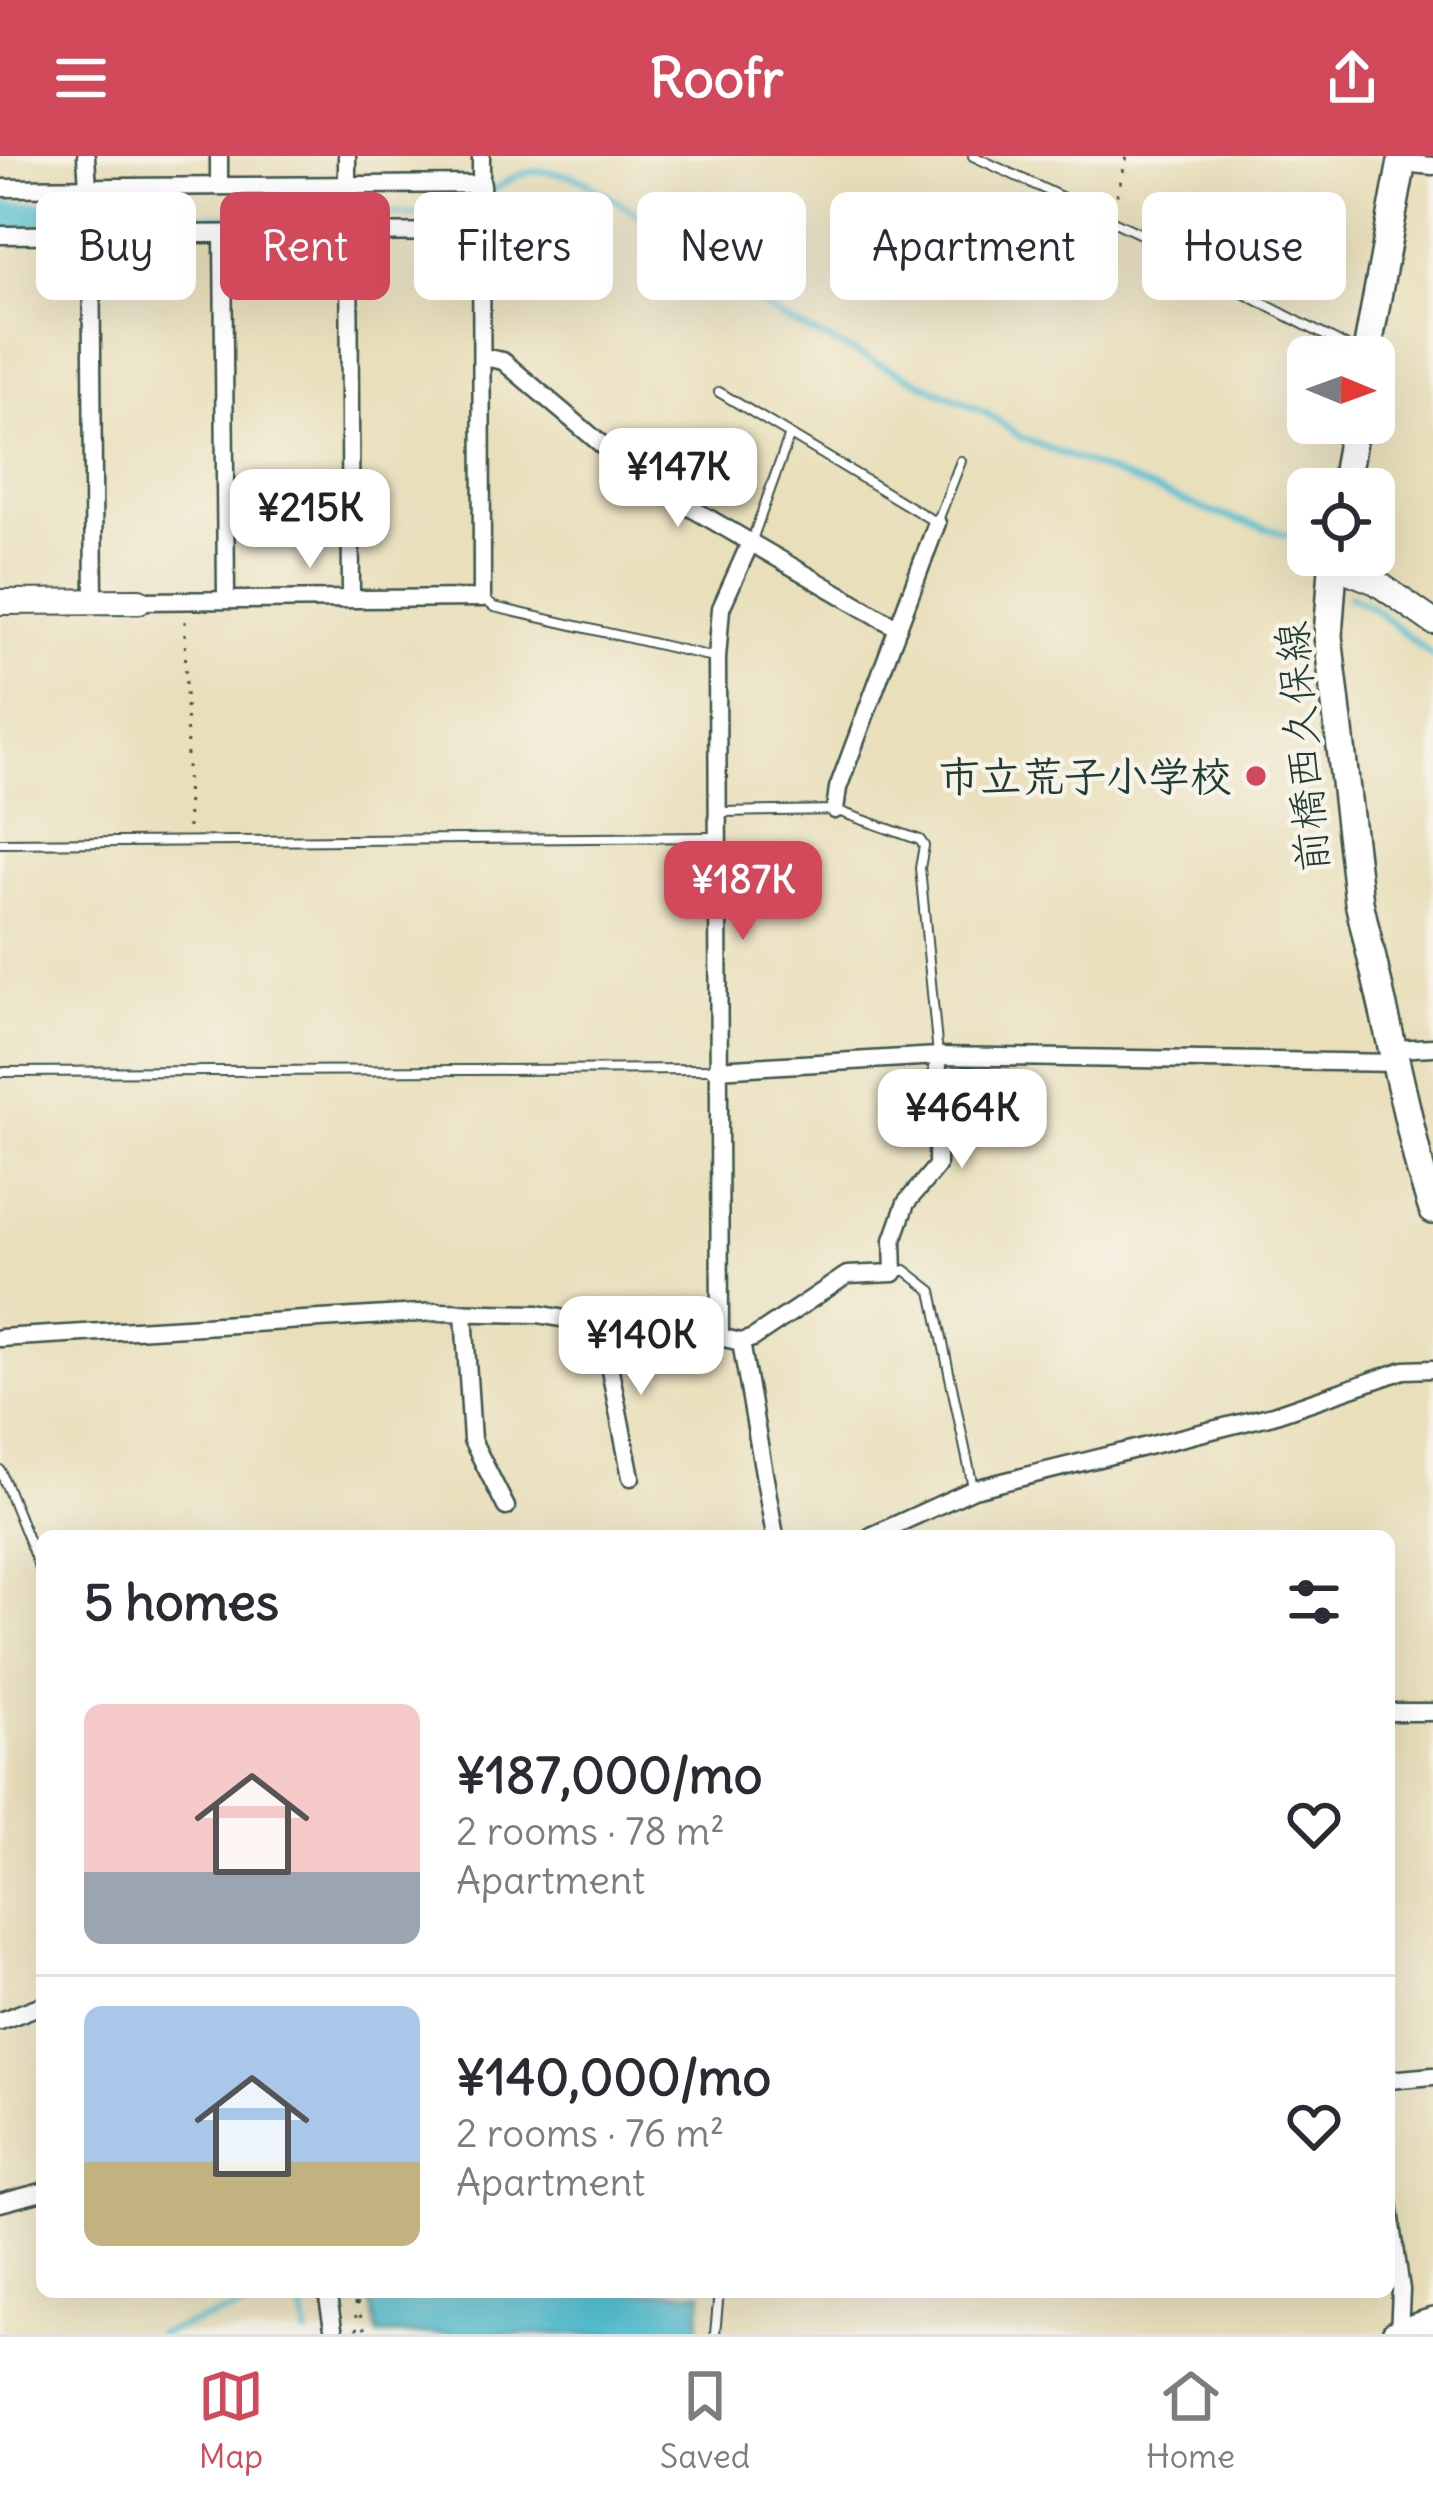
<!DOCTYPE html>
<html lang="en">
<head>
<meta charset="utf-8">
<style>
	body { margin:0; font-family:Delius,"Klee One",sans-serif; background:#f7f7f7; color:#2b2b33; height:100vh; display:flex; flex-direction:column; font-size:45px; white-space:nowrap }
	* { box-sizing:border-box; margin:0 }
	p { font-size:39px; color:#7c7c81 }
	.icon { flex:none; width:66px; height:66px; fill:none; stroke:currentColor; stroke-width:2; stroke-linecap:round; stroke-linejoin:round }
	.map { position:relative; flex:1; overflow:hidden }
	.panel { position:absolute; left:36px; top:1374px; width:1359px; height:768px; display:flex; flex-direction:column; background:#fff; border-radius:18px; box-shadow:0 12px 48px #0002 }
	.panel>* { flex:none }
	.banner { position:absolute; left:36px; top:36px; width:1362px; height:108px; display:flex; gap:24px }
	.needle { width:78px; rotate:91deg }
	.buttons { position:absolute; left:1287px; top:180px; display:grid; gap:24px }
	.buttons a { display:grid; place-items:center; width:108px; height:108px; border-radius:18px; background:#fff; box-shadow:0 12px 48px #0002; font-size:60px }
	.price { position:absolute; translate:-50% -102px; padding:0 27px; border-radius:24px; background:#fff; color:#222; font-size:39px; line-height:78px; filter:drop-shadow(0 3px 6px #0008) }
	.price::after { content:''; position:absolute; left:50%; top:72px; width:36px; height:27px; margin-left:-18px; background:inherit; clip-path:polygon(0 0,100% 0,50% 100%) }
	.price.on { background:#d1495b; color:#fff }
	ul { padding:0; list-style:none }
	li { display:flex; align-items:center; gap:36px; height:300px; padding:0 48px }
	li+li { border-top:3px solid #e1e1e2 }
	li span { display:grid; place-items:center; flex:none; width:336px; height:240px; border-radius:18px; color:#555 }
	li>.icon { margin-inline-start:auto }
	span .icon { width:144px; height:144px; fill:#fffc; stroke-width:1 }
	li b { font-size:51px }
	h2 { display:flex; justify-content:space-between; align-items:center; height:144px; padding:0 48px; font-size:51px }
	.pill { padding:0 42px; border-radius:18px; background:#fff; box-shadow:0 12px 48px #0002; font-size:42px; line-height:108px }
	.pill.on { background:#d1495b; color:#fff }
	header { display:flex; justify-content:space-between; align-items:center; height:156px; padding:0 48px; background:#d1495b; color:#fff; font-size:54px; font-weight:800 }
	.dock { display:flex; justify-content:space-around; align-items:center; height:168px; border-top:3px solid #e1e1e2; background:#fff; font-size:33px; color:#7c7c81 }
	.dock a { display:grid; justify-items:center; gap:6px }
	.dock .on { color:#d1495b }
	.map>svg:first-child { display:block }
	.water { fill:#57c1d3; stroke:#3b7f84; stroke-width:3 }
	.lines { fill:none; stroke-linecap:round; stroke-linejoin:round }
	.stream { stroke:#57c1d3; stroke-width:6 }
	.river { stroke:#57c1d3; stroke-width:36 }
	.lane-casing { stroke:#3d5548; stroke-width:12 }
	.street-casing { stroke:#3d5548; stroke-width:21 }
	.secondary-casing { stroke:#3d5548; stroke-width:28 }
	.primary-casing { stroke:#3d5548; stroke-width:32 }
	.path { stroke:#3d5548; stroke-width:3; stroke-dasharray:3 9; stroke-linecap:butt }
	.lane { stroke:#fff; stroke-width:8 }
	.street { stroke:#fff; stroke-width:16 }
	.secondary { stroke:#fff; stroke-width:24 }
	.primary { stroke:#fff; stroke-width:27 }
	.poi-dot { fill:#d1495b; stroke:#f7f3e8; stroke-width:4.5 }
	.labels { text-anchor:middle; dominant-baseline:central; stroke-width:9; stroke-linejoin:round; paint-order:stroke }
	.street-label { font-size:42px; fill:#1f3d34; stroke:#f7f3e8 }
	.poi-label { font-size:42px; font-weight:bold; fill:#1f3d34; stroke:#f7f3e8; text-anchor:end }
</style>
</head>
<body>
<header><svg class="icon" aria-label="menu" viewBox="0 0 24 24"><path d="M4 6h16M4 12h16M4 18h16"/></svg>Roofr<svg class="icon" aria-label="share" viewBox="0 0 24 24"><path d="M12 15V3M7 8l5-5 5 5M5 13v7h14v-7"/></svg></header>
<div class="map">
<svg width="1433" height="2178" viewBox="0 0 1433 2178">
	<rect width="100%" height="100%" fill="#f7f3e8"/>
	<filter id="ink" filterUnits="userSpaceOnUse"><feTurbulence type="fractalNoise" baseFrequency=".00833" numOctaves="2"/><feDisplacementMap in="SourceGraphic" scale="24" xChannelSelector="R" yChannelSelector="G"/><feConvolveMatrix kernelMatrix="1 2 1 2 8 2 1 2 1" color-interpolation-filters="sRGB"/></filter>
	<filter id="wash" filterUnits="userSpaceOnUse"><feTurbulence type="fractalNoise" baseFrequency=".004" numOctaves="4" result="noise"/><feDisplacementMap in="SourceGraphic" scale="48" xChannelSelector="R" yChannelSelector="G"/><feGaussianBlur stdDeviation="2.7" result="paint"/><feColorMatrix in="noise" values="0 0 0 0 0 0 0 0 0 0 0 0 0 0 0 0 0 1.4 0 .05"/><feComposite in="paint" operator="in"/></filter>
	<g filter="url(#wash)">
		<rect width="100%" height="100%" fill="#e9dfbb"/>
		<path class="water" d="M 367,2136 L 702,2136 L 698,2178 L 378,2178 Z"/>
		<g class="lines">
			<path class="stream" d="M 116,62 L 414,58 C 427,57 441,56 453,53 C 513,36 506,0 581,23 L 705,100 L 755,145 L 785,164 L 988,258 L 1022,282 L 1208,355 L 1305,384
				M 1349,440 L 1374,453 L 1433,500
				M 158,2178 L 295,2136 L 299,2137 L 307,2178"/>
			<path class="river" d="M 0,63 L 62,63"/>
		</g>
	</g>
	<g filter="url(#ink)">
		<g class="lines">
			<defs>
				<path id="lane" d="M 973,0 L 1175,94 L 1243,137 L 1361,198
					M 719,236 L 937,367 L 961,305
					M 752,384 L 789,281
					M 483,443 L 494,451 L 717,502
					M 720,656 L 835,654 L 920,684 L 924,690 L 920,712 L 938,899
					M 0,687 L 716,681
					M 0,916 L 715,913
					M 897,1117 L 905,1114 L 932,1135 L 973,1331
					M 0,1314 L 42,1418
					M 715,2178 L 719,2136"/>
				<path id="street" d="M 86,0 L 91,78 L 94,446
					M 219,0 L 219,30
					M 347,0 L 347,27
					M 1401,7 L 1433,10
					M 0,32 L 482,28
					M 349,77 L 351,441
					M 223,78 L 226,441
					M 0,79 L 482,76
					M 483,201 L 503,205 L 614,299 L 679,345 L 898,472
					M 139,445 L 482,442 L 481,0
					M 835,654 L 838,632 L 937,367
					M 1394,893 L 1433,891
					M 716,913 L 938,900 L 1398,907
					M 464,1157 L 472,1284 L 506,1351
					M 601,1168 L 631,1321
					M 720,1181 L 717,502 L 721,452 L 751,385
					M 0,1182 L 437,1156 L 538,1158 L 643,1177 L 720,1181 L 741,1186 L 753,1182 L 847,1119 L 894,1117 L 893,1084 L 906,1047 L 937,1010 L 938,900
					M 741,1186 L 775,1380
					M 871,1380 L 974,1333 L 1273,1259 L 1404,1214 L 1433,1213
					M 1389,1556 L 1433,1556
					M 0,1865 L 42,1849
					M 1389,1924 L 1433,1920
					M 0,2047 L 42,2036
					M 1389,2047 L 1401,2134 L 1399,2177
					M 327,2136 L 334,2178"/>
				<path id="secondary" d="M 1333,409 L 1376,426 L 1433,466
					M 0,446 L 139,445"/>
				<path id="primary" d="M 1366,201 L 1403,0
					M 1344,333 L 1355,267
					M 1334,399 L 1328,480 L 1359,746 L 1420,1013 L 1433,1054
					M 1396,2178 L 1433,2166"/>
			</defs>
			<use href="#lane" class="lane-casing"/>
			<use href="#street" class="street-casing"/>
			<use href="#secondary" class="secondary-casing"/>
			<use href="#primary" class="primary-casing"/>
			<path class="path" d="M 1114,51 L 1127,0
				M 185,465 L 188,672
				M 353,2136 L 366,2178
				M 355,2147 L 357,2178"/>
			<use href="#lane" class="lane"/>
			<use href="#street" class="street"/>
			<use href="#secondary" class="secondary"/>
			<use href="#primary" class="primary"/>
		</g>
	</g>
	<circle class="poi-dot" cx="1256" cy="620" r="12"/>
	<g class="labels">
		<g class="street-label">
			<text transform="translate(1302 591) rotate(-95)">前橋西久保線</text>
		</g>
		<g class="poi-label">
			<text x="1232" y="620">市立荒子小学校</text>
		</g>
	</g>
</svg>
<div class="buttons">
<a><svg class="needle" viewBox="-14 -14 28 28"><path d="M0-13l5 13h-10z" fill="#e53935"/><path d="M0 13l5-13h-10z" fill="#7c7c81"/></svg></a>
<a><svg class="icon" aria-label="locate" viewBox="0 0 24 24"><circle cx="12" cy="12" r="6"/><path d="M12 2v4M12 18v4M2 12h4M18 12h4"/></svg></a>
</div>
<b class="price" style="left:678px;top:374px">¥147K</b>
<b class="price" style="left:310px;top:415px">¥215K</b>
<b class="price on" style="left:743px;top:787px">¥187K</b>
<b class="price" style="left:962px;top:1015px">¥464K</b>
<b class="price" style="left:641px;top:1242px">¥140K</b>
<div class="banner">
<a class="pill">Buy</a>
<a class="pill on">Rent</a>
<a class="pill">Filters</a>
<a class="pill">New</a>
<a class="pill">Apartment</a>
<a class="pill">House</a>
</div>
<section class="panel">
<h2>5 homes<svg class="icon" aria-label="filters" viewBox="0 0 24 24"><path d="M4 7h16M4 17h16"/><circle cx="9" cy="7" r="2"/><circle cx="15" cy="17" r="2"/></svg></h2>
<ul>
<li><span style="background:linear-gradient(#f6c9c9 70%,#9aa5b1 0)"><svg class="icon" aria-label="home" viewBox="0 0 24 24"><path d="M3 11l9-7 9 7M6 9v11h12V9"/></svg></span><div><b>¥187,000/mo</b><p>2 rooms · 78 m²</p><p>Apartment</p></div><svg class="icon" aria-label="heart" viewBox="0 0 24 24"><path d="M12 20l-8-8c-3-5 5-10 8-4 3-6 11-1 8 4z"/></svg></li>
<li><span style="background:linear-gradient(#a9c7e8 65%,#c2b280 0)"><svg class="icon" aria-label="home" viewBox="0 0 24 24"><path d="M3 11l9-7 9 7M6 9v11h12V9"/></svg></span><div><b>¥140,000/mo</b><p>2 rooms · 76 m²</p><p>Apartment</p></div><svg class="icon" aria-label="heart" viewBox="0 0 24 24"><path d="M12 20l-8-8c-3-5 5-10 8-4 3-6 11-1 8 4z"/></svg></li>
</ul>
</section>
</div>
<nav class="dock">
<a class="on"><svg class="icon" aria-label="map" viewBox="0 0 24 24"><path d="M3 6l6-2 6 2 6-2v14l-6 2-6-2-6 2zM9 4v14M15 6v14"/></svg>Map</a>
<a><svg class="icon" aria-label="saved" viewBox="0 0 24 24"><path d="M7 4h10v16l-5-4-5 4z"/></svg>Saved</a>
<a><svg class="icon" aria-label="home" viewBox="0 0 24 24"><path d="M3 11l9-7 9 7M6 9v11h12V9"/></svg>Home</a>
</nav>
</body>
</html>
